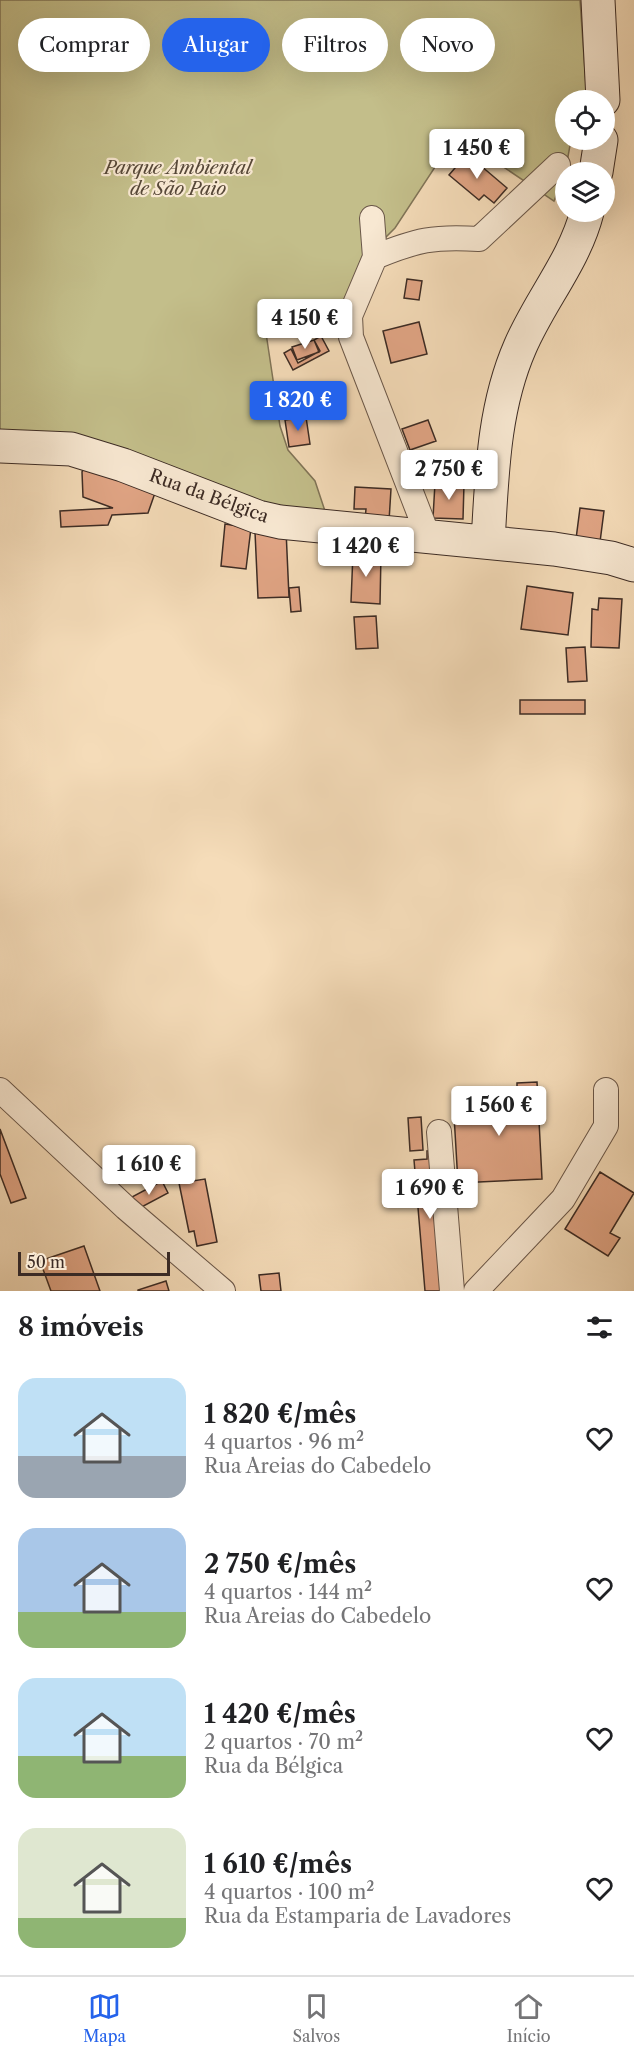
<!DOCTYPE html>
<html lang="pt">
<head>
<meta charset="utf-8">
<style>
	body { margin:0; font-family:"Libre Caslon Text",serif; background:#f2f2f2; color:#202124; height:100vh; display:flex; flex-direction:column; font-size:22px; white-space:nowrap }
	* { box-sizing:border-box; margin:0 }
	p { font-size:20px; color:#757577 }
	.icon { flex:none; width:33px; height:33px; fill:none; stroke:currentColor; stroke-width:2; stroke-linecap:round; stroke-linejoin:round }
	.map { position:relative; height:1291px; overflow:hidden }
	.side { display:flex; flex-direction:column; background:#fff; flex:1 }
	.side>* { flex:none }
	.hud { position:absolute; left:18px; top:18px; width:598px; height:54px; display:flex; gap:12px }
	.controls { position:absolute; left:555px; top:90px; display:grid; gap:12px }
	.controls a { display:grid; place-items:center; width:60px; height:60px; border-radius:50%; background:#fff; box-shadow:0 6px 24px #0002; font-size:30px }
	.scale { position:absolute; left:18px; bottom:15px; width:152px; box-sizing:border-box; padding-left:6px; border:3px solid #3c2b24; border-top:0; font-size:16px; line-height:21px; white-space:nowrap; color:#3c2b24; -webkit-text-stroke:4px #f8e8d2; paint-order:stroke }
	.price { position:absolute; translate:-50% -51px; padding:0 14px; border-radius:6px; background:#fff; color:#222; font-size:20px; line-height:39px; filter:drop-shadow(0 2px 3px #0008) }
	.price::after { content:''; position:absolute; left:50%; top:36px; width:18px; height:14px; margin-left:-9px; background:inherit; clip-path:polygon(0 0,100% 0,50% 100%) }
	.price.current { background:#2563eb; color:#fff }
	ul { padding:0; list-style:none }
	li { display:flex; align-items:center; gap:18px; height:150px; padding:0 18px }
	li span { display:grid; place-items:center; flex:none; width:168px; height:120px; border-radius:18px; color:#555 }
	li>.icon { margin-inline-start:auto }
	span .icon { width:72px; height:72px; fill:#fffc; stroke-width:1 }
	li b { font-size:26px }
	h2 { display:flex; justify-content:space-between; align-items:center; height:72px; padding:0 18px; font-size:26px }
	.chip { padding:0 21px; border-radius:27px; background:#fff; box-shadow:0 6px 24px #0002; font-size:21px; line-height:54px }
	.chip.current { background:#2563eb; color:#fff }
	.menu { display:flex; justify-content:space-around; align-items:center; height:84px; border-top:2px solid #e0e0e0; background:#fff; font-size:16px; color:#757577 }
	.menu a { display:grid; justify-items:center; gap:3px }
	.menu .current { color:#2563eb }
	.map>svg:first-child { display:block }
	.green { fill:#c3be8a; stroke:#807457; stroke-width:1.5 }
	.building { fill:#e1a585; stroke:#3c2b24; stroke-width:1.5 }
	.lines { fill:none; stroke-linecap:round; stroke-linejoin:round }
	.street-casing { stroke:#6a5749; stroke-width:26 }
	.secondary-casing { stroke:#3c2b24; stroke-width:35 }
	.street { stroke:#f8e8d2; stroke-width:24 }
	.secondary { stroke:#f8e8d2; stroke-width:33 }
	.labels { text-anchor:middle; dominant-baseline:central; stroke-width:4.5; stroke-linejoin:round; paint-order:stroke }
	.park-label { font-size:18px; font-style:italic; fill:#574838; stroke:#f8e8d2 }
	.street-label { font-size:18px; fill:#3c2b24; stroke:#f8e8d2 }
</style>
</head>
<body>
<div class="map">
<svg width="634" height="1291" viewBox="0 0 634 1291">
	<rect width="100%" height="100%" fill="#f5dcb9"/>
	<filter id="stains"><feTurbulence type="fractalNoise" baseFrequency=".00333" numOctaves="4"/><feColorMatrix values="0 0 0 0 .2 0 0 0 0 .09 0 0 0 0 .02 0 0 0 .5 -.17"/></filter>
	<radialGradient id="worn" r=".72"><stop offset=".6" stop-color="#630" stop-opacity="0"/><stop offset="1" stop-color="#630" stop-opacity=".3"/></radialGradient>
	<path class="green" d="M 0,0 L 580,0 L 587,100 L 566,100 L 566,140 L 571,140 L 565,173 L 554,201 L 456,135 L 395,228 L 364,259 L 334,325 L 266,333 L 280,426 L 288,450 L 315,481 L 327,517 L 0,440 Z"/>
	<path class="building" d="M 467,154 L 507,188 L 494,203 L 484,195 L 479,200 L 449,175 Z
		M 407,279 L 422,281 L 419,300 L 404,298 Z
		M 419,322 L 427,354 L 391,363 L 383,331 Z
		M 321,336 L 329,351 L 293,370 L 284,353 L 291,349 L 298,363 L 320,351 L 314,340 Z
		M 314,340 L 319,352 L 297,360 L 292,347 Z
		M 306,417 L 310,444 L 289,447 L 285,420 Z
		M 428,420 L 436,441 L 410,450 L 402,429 Z
		M 84,467 L 155,493 L 148,513 L 112,515 L 108,525 L 61,527 L 60,511 L 113,508 L 83,497 L 82,472 Z
		M 435,483 L 464,484 L 463,519 L 433,518 Z
		M 355,487 L 391,489 L 389,521 L 365,520 L 366,509 L 354,509 Z
		M 580,508 L 604,511 L 600,542 L 576,539 Z
		M 225,524 L 251,528 L 246,569 L 221,566 Z
		M 286,530 L 289,597 L 258,598 L 255,532 Z
		M 353,553 L 381,554 L 380,604 L 351,602 Z
		M 527,586 L 573,593 L 568,635 L 521,629 Z
		M 299,587 L 301,611 L 291,612 L 289,588 Z
		M 599,598 L 622,599 L 619,648 L 591,647 L 592,609 L 598,610 Z
		M 376,616 L 378,648 L 356,649 L 354,617 Z
		M 585,647 L 587,681 L 568,682 L 566,648 Z
		M 520,700 L 585,700 L 585,714 L 520,714 Z
		M 537,1082 L 542,1179 L 458,1183 L 453,1098 L 517,1094 L 517,1083 Z
		M 421,1117 L 423,1150 L 410,1151 L 408,1118 Z
		M 0,1129 L 26,1198 L 11,1203 L 0,1174 Z
		M 438,1150 L 444,1291 L 425,1291 L 414,1160 L 427,1159 L 427,1151 Z
		M 600,1172 L 634,1193 L 610,1233 L 620,1238 L 608,1256 L 565,1229 Z
		M 205,1179 L 217,1242 L 197,1246 L 194,1231 L 189,1232 L 179,1183 Z
		M 162,1181 L 168,1193 L 136,1210 L 130,1198 Z
		M 84,1246 L 100,1291 L 51,1291 L 40,1261 Z
		M 279,1273 L 281,1291 L 261,1291 L 259,1275 Z
		M 166,1281 L 169,1291 L 138,1291 L 138,1290 Z"/>
	<g class="lines">
		<defs>
			<path id="street" d="M 372,218 L 375,257 L 350,316 L 351,337 L 428,536
				M 375,257 C 416,240 434,236 479,239 L 558,165
				M 0,1090 L 126,1208 L 223,1291
				M 439,1132 L 452,1291
				M 476,1291 L 563,1199 L 606,1126 L 606,1090"/>
			<path id="secondary" d="M 598,0 L 603,100
				M 596,172 L 601,140
				M 0,446 L 71,449 L 123,465 L 258,517 L 280,522 L 554,549 L 611,558 L 634,565
				M 488,542 C 492,476 493,409 520,347 C 540,300 574,262 587,212"/>
		</defs>
		<use href="#street" class="street-casing"/>
		<use href="#secondary" class="secondary-casing"/>
		<use href="#street" class="street"/>
		<use href="#secondary" class="secondary"/>
	</g>
	<g class="labels">
		<g class="park-label">
			<text x="178" y="168">Parque Ambiental<tspan x="178" dy="21">de São Paio</tspan></text>
		</g>
		<g class="street-label">
			<text transform="translate(209 496) rotate(20)">Rua da Bélgica</text>
		</g>
	</g>
	<rect width="100%" height="100%" filter="url(#stains)"/>
	<rect width="100%" height="100%" fill="url(#worn)"/>
</svg>
<div class="controls">
<a><svg class="icon" aria-label="locate" viewBox="0 0 24 24"><circle cx="12" cy="12" r="6"/><path d="M12 2v4M12 18v4M2 12h4M18 12h4"/></svg></a>
<a><svg class="icon" aria-label="layers" viewBox="0 0 24 24"><path d="M12 4l9 5-9 5-9-5zM3 14l9 5 9-5"/></svg></a>
</div>
<div class="scale">50 m</div>
<b class="price" style="left:477px;top:180px">1 450 €</b>
<b class="price" style="left:305px;top:350px">4 150 €</b>
<b class="price current" style="left:298px;top:432px">1 820 €</b>
<b class="price" style="left:449px;top:501px">2 750 €</b>
<b class="price" style="left:366px;top:578px">1 420 €</b>
<b class="price" style="left:499px;top:1137px">1 560 €</b>
<b class="price" style="left:149px;top:1196px">1 610 €</b>
<b class="price" style="left:430px;top:1220px">1 690 €</b>
<div class="hud">
<a class="chip">Comprar</a>
<a class="chip current">Alugar</a>
<a class="chip">Filtros</a>
<a class="chip">Novo</a>
</div>
</div>
<section class="side">
<h2>8 imóveis<svg class="icon" aria-label="filters" viewBox="0 0 24 24"><path d="M4 7h16M4 17h16"/><circle cx="9" cy="7" r="2"/><circle cx="15" cy="17" r="2"/></svg></h2>
<ul>
<li><span style="background:linear-gradient(#bfe0f5 65%,#9aa5b1 0)"><svg class="icon" aria-label="home" viewBox="0 0 24 24"><path d="M3 11l9-7 9 7M6 9v11h12V9"/></svg></span><div><b>1 820 €/mês</b><p>4 quartos · 96 m²</p><p>Rua Areias do Cabedelo</p></div><svg class="icon" aria-label="heart" viewBox="0 0 24 24"><path d="M12 20l-8-8c-3-5 5-10 8-4 3-6 11-1 8 4z"/></svg></li>
<li><span style="background:linear-gradient(#a9c7e8 70%,#8fb573 0)"><svg class="icon" aria-label="home" viewBox="0 0 24 24"><path d="M3 11l9-7 9 7M6 9v11h12V9"/></svg></span><div><b>2 750 €/mês</b><p>4 quartos · 144 m²</p><p>Rua Areias do Cabedelo</p></div><svg class="icon" aria-label="heart" viewBox="0 0 24 24"><path d="M12 20l-8-8c-3-5 5-10 8-4 3-6 11-1 8 4z"/></svg></li>
<li><span style="background:linear-gradient(#bfe0f5 65%,#8fb573 0)"><svg class="icon" aria-label="home" viewBox="0 0 24 24"><path d="M3 11l9-7 9 7M6 9v11h12V9"/></svg></span><div><b>1 420 €/mês</b><p>2 quartos · 70 m²</p><p>Rua da Bélgica</p></div><svg class="icon" aria-label="heart" viewBox="0 0 24 24"><path d="M12 20l-8-8c-3-5 5-10 8-4 3-6 11-1 8 4z"/></svg></li>
<li><span style="background:linear-gradient(#dfe7d0 75%,#8fb573 0)"><svg class="icon" aria-label="home" viewBox="0 0 24 24"><path d="M3 11l9-7 9 7M6 9v11h12V9"/></svg></span><div><b>1 610 €/mês</b><p>4 quartos · 100 m²</p><p>Rua da Estamparia de Lavadores</p></div><svg class="icon" aria-label="heart" viewBox="0 0 24 24"><path d="M12 20l-8-8c-3-5 5-10 8-4 3-6 11-1 8 4z"/></svg></li>
</ul>
</section>
<nav class="menu">
<a class="current"><svg class="icon" aria-label="map" viewBox="0 0 24 24"><path d="M3 6l6-2 6 2 6-2v14l-6 2-6-2-6 2zM9 4v14M15 6v14"/></svg>Mapa</a>
<a><svg class="icon" aria-label="saved" viewBox="0 0 24 24"><path d="M7 4h10v16l-5-4-5 4z"/></svg>Salvos</a>
<a><svg class="icon" aria-label="home" viewBox="0 0 24 24"><path d="M3 11l9-7 9 7M6 9v11h12V9"/></svg>Início</a>
</nav>
</body>
</html>
